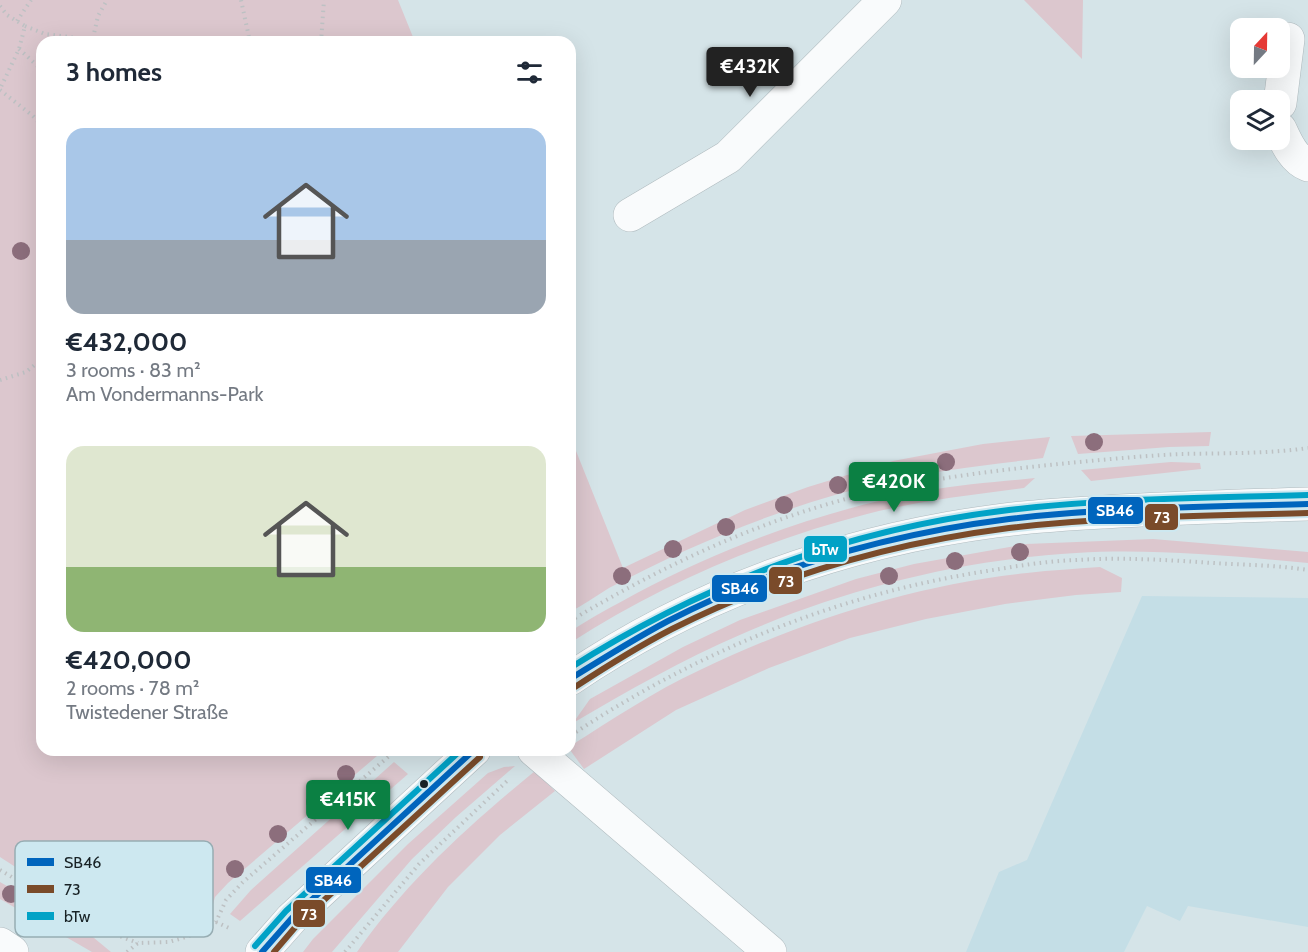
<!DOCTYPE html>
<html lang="en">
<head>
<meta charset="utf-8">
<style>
	body { margin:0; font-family:Cabin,sans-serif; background:#f6f6f7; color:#1f2937; height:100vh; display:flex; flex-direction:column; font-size:22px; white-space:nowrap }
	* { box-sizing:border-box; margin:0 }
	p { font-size:20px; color:#747a83 }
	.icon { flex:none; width:33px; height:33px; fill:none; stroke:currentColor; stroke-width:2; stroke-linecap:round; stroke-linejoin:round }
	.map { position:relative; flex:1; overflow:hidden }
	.sheet { position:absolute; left:36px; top:36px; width:540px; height:720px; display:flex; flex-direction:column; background:#fff; border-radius:18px; box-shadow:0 6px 24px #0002 }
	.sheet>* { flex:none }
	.needle { width:39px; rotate:22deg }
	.controls { position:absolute; left:1230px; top:18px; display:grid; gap:12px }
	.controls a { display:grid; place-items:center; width:60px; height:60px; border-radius:12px; background:#fff; box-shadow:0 6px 24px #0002; font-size:30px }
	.price { position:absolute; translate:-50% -51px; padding:0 14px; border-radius:6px; background:#0b8043; color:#fff; font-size:20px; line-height:39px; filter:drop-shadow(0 2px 3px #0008) }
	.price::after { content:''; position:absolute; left:50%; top:36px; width:18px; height:14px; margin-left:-9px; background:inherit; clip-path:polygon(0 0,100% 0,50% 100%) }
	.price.selected { background:#222; color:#fff }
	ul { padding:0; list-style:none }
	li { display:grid; align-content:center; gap:12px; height:318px; padding:0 30px }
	li span { display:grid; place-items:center; height:186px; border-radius:18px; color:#555 }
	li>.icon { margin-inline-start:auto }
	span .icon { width:108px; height:108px; fill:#fffc; stroke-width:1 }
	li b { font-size:26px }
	h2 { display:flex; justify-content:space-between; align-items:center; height:72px; padding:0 30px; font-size:26px }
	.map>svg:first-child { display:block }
	.built { fill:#c4dee6 }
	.green { fill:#dcc7ce }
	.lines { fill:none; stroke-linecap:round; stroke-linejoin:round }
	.minor-casing { stroke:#b0bbbf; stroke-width:34 }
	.path { stroke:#bdc1c3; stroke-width:4; stroke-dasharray:1.5 4.5; stroke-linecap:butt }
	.minor { stroke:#f9fbfc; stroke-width:33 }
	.bus-1-casing { stroke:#cde8f0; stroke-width:10 }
	.bus-2-casing { stroke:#cde8f0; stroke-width:10 }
	.bus-3-casing { stroke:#cde8f0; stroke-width:10 }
	.bus-1 { stroke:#0065bd; stroke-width:6 }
	.bus-2 { stroke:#7a4b2a; stroke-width:6 }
	.bus-3 { stroke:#01a2c6; stroke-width:6 }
	.tree { fill:#8c6e7c }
	.bus-dot { fill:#182225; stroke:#cde8f0; stroke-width:2 }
	.key { fill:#cde8f0; stroke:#97adb3; stroke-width:1.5 }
	.key-label { font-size:16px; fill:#182225 }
	.line-badge { stroke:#cde8f0; stroke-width:2 }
	.badge-label { font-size:16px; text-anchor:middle; font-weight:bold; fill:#fff }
</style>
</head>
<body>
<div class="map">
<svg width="1308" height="952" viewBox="0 0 1308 952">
	<rect width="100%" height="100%" fill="#d5e4e8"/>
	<path class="built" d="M 1142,596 L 1308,598 L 1308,927 L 1188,906 L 1180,921 L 1147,906 L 1124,952 L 966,952 L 999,872 L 1027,860 Z"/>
	<path class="green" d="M 0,0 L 398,0 L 415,42 L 42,42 L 42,750 L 384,750 L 228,883 L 215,897 L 209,919 C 196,926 185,932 170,933 C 122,938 41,883 0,857 Z
		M 1024,0 L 1083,0 L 1082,59 Z
		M 1211,432 L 1209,446 L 1169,447 L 1078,454 L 1071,436 Z
		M 570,436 L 623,568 L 745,510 L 808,487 L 893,461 L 983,444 L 1050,437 L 1043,458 C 989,465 934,470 881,483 C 787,505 694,543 609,588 C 596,596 583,605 570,612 Z
		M 1171,462 L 1200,463 L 1201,469 L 1091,481 L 1081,470 Z
		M 1035,478 L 1024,488 C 971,495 918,501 867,514 C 762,541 660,585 570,643 L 570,632 C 591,617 614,606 637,593 C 727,545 825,510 925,491 C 961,484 998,482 1035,478 Z
		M 1153,539 L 1308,552 L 1308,563 C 1234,556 1150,548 1076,553 C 962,560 847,588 742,634 C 683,659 628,691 573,723 L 590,699 L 683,647 L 740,620 L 856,579 L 914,564 L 1026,544 Z
		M 1100,567 L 1122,578 L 1121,592 L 1076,595 L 1005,604 L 926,619 L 850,638 L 769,668 L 676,710 L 584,769 L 570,750 L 570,746 C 612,720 654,691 700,670 C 802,621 914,585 1027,573 C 1051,570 1075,569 1100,567 Z
		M 394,762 L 408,774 L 240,921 L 230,914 L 251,890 Z
		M 515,766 L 456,817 L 412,859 L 332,952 L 303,952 L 313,939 L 408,844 L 488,773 L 504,767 Z
		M 535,771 L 555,791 L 500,835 L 448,887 L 398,952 L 357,952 C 406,882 469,825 535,771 Z
		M 0,882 L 88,933 L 111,952 L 92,952 L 0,899 Z"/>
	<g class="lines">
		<defs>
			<path id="minor" d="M 1280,103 L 1288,39
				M 1280,129 C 1286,142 1293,159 1308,165
				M 630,215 L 728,157 L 885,0
				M 570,679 C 696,593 845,541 996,521 C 1031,516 1068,514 1104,512 C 1172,508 1240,506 1308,504
				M 534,750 L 770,952
				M 0,944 L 12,952
				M 262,952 L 292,918 L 474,750"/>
		</defs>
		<use href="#minor" class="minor-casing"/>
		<path class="path" d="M 241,0 L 250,42
			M 0,6 L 7,15 L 25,26 L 19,49 L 0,89
			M 17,21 L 31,0
			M 25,26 L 45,34 L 111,42
			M 93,38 L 98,16 L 107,0
			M 321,42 L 324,0
			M 19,49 L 42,70
			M 0,90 L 33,116 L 42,126
			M 0,380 L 26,372 L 42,359
			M 570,621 C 667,563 772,514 883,490 C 940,477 1000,470 1059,464 C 1099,460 1140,456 1181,454 C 1223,453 1266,454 1308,448
			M 576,732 C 701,650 839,594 987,571 C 1017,566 1047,561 1077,560 C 1122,557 1168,560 1213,563 C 1244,565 1277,565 1308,570
			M 0,870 L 98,928 L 138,943
			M 216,922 L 229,928
			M 127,952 L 138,943 L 169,942 L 199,933 L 216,922 L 226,900 L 242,883 L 396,750
			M 345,952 L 419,864 L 507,781"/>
		<use href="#minor" class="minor"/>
		<defs>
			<path id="bus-1" d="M 570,679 C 602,659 634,639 668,621 C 773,567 891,534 1009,519 C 1108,507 1209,507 1308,504
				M 262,952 L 292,918 L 474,750"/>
			<path id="bus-2" d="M 575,687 C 607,666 639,646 672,629 C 777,576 893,543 1009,528 C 1108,516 1209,516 1308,513
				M 274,952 L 298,924 L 480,757"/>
			<path id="bus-3" d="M 570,668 C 706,582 849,529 1009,510 C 1108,498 1208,498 1308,495
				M 255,946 L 286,911 L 461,750"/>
		</defs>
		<use href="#bus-1" class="bus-1-casing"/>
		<use href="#bus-2" class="bus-2-casing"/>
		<use href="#bus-3" class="bus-3-casing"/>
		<use href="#bus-1" class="bus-1"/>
		<use href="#bus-2" class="bus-2"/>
		<use href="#bus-3" class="bus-3"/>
	</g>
	<g class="tree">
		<circle cx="21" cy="251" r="9"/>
		<circle cx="1094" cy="442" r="9"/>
		<circle cx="946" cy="462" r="9"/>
		<circle cx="892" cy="473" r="9"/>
		<circle cx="838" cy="485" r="9"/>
		<circle cx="784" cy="505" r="9"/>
		<circle cx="726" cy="527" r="9"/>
		<circle cx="673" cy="549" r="9"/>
		<circle cx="1020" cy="552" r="9"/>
		<circle cx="955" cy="561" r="9"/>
		<circle cx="622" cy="576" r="9"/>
		<circle cx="889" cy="576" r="9"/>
		<circle cx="346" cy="774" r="9"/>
		<circle cx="315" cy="802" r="9"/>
		<circle cx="278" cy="834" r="9"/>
		<circle cx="235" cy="869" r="9"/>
		<circle cx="11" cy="894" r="9"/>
	</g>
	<circle class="bus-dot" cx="424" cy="784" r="5"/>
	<rect x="15" y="841" width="198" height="96" rx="9" class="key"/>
	<rect x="27" y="858" width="27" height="8" fill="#0065bd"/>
	<rect x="27" y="885" width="27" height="8" fill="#7a4b2a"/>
	<rect x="27" y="912" width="27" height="8" fill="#01a2c6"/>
	<g class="key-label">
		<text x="64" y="868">SB46</text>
		<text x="64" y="895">73</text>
		<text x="64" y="922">bTw</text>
	</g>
	<g class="line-badge">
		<rect x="1087" y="496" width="57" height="29" rx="6" fill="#0065bd"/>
		<rect x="1144" y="503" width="35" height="28" rx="6" fill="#7a4b2a"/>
		<rect x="803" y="535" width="45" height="28" rx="6" fill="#01a2c6"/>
		<rect x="768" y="566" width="35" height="29" rx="6" fill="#7a4b2a"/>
		<rect x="711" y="574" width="57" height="29" rx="6" fill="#0065bd"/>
		<rect x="305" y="866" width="57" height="28" rx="6" fill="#0065bd"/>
		<rect x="292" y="899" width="34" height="29" rx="6" fill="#7a4b2a"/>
	</g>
	<g class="badge-label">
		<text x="1115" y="516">SB46</text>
		<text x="1162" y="523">73</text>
		<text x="825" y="555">bTw</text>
		<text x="786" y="587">73</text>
		<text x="740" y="594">SB46</text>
		<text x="333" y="886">SB46</text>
		<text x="309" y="920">73</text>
	</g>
</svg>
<div class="controls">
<a><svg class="needle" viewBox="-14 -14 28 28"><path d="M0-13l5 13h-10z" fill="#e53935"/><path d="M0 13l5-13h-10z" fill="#747a83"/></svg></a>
<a><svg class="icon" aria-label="layers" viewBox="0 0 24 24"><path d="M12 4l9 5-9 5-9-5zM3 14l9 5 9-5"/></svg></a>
</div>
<b class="price selected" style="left:750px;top:98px">€432K</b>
<b class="price" style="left:894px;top:513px">€420K</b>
<b class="price" style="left:348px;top:831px">€415K</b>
<section class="sheet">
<h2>3 homes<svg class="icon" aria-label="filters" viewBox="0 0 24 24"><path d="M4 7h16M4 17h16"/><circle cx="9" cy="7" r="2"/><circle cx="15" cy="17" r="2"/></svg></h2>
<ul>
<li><span style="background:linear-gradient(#a9c7e8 60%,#9aa5b1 0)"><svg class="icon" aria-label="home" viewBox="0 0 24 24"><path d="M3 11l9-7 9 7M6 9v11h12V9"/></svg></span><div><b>€432,000</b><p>3 rooms · 83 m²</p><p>Am Vondermanns-Park</p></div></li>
<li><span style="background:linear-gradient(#dfe7d0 65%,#8fb573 0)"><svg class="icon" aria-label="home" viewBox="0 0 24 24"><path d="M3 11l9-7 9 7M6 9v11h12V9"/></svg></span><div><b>€420,000</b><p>2 rooms · 78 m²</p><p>Twistedener Straße</p></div></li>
</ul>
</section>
</div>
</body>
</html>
